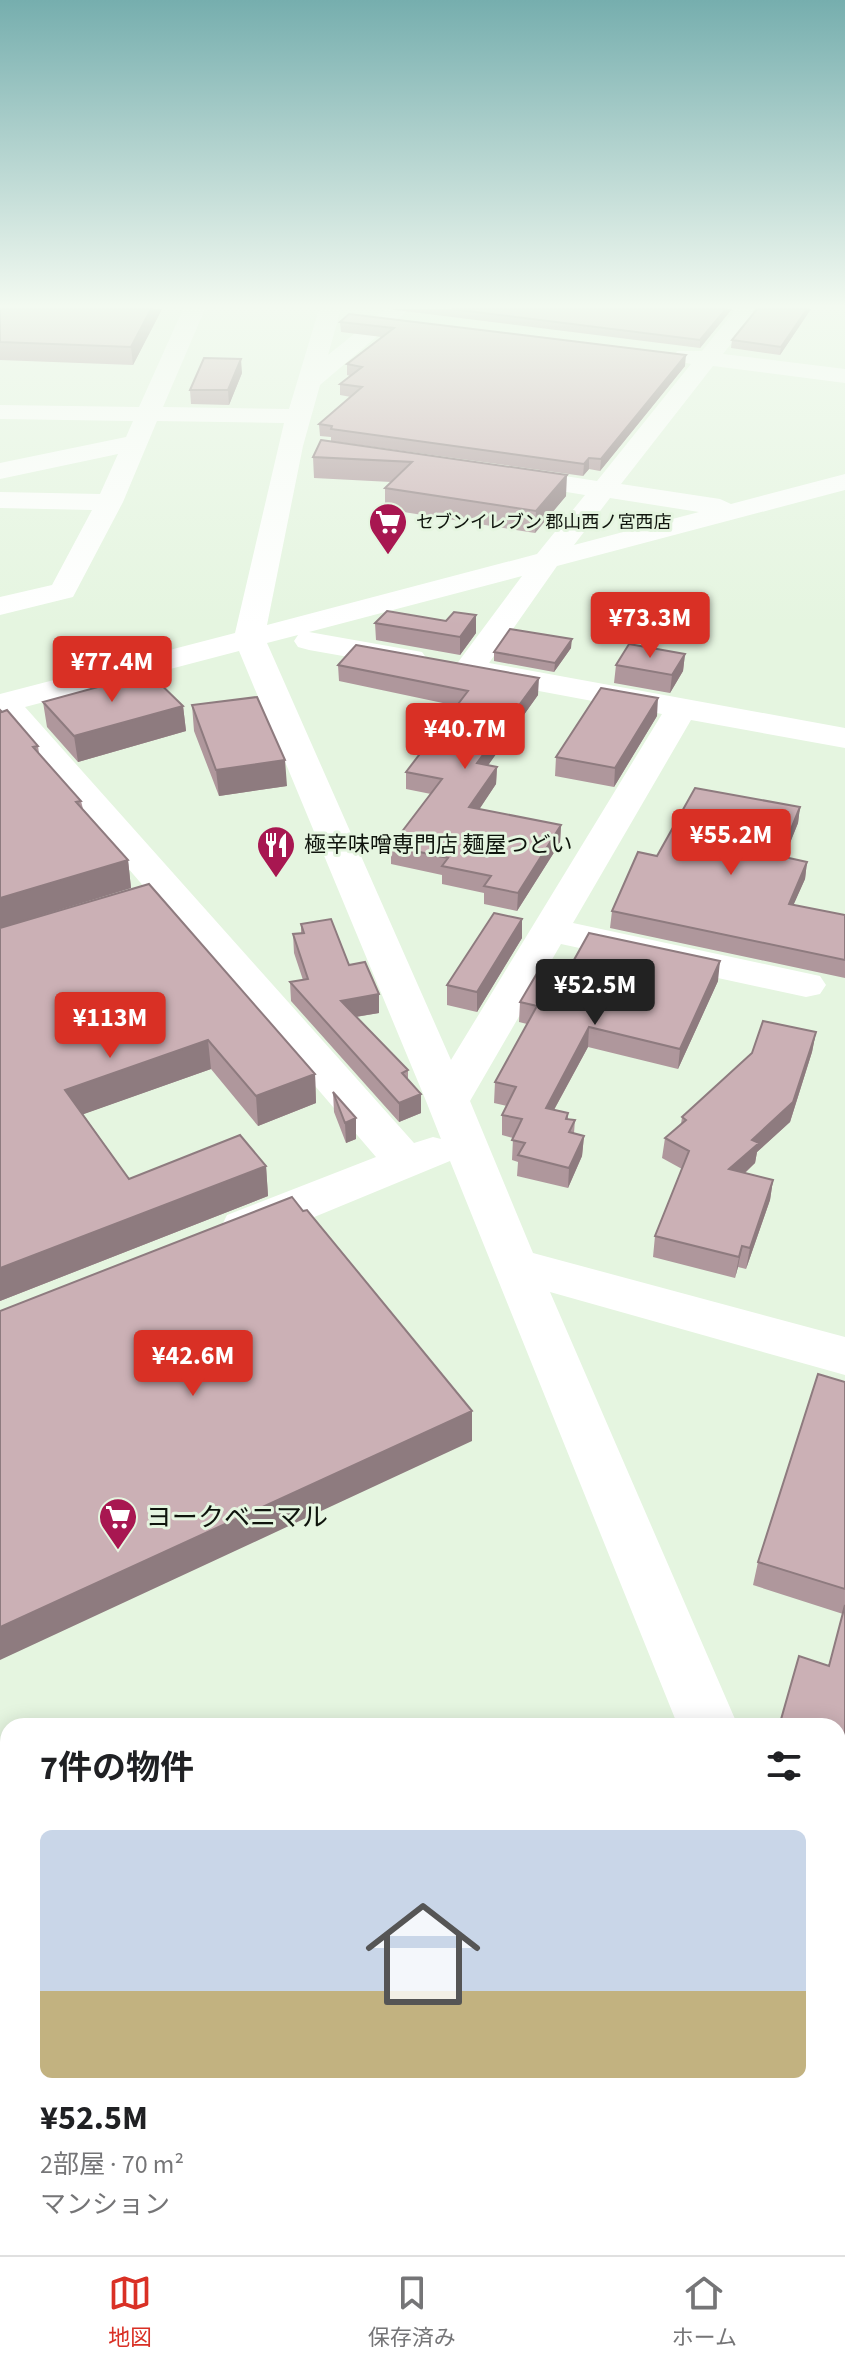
<!DOCTYPE html>
<html lang="ja">
<head>
<meta charset="utf-8">
<style>
	body { margin:0; font-family:"Source Sans 3","Noto Sans JP",sans-serif; background:#f6f6f6; color:#202124; height:100vh; display:flex; flex-direction:column; font-size:30px; white-space:nowrap }
	* { box-sizing:border-box; margin:0 }
	p { font-size:26px; color:#757577 }
	.icon { flex:none; width:44px; height:44px; fill:none; stroke:currentColor; stroke-width:2; stroke-linecap:round; stroke-linejoin:round }
	.map { position:relative; flex:1; overflow:hidden }
	.sheet { position:absolute; left:0px; top:1718px; width:846px; height:538px; display:flex; flex-direction:column; background:#fff; border-radius:24px 24px 0 0; box-shadow:0 4px 20px #0003 }
	.sheet>* { flex:none }
	.price { position:absolute; translate:-50% -68px; padding:0 18px; border-radius:8px; background:#d93025; color:#fff; font-size:26px; line-height:52px; filter:drop-shadow(0 2px 4px #0008) }
	.price::after { content:''; position:absolute; left:50%; top:48px; width:24px; height:18px; margin-left:-12px; background:inherit; clip-path:polygon(0 0,100% 0,50% 100%) }
	.price.active { background:#222; color:#fff }
	ul { padding:0; list-style:none }
	li { display:grid; align-content:center; gap:16px; height:424px; padding:0 40px }
	li+li { border-top:2px solid #e0e0e0 }
	li span { display:grid; place-items:center; height:248px; border-radius:12px; color:#555 }
	li>.icon { margin-inline-start:auto }
	span .icon { width:144px; height:144px; fill:#fffc; stroke-width:1 }
	li b { font-size:34px }
	h2 { display:flex; justify-content:space-between; align-items:center; height:96px; padding:0 40px; font-size:34px }
	.tab-bar { display:flex; justify-content:space-around; align-items:center; height:112px; border-top:2px solid #e0e0e0; background:#fff; font-size:22px; color:#757577 }
	.tab-bar a { display:grid; justify-items:center; gap:4px }
	.tab-bar .active { color:#d93025 }
	.map>svg:first-child { display:block }
	.lines { fill:none; stroke-linecap:round; stroke-linejoin:round }
	.minor { fill:#fff; fill-rule:evenodd }
	.wall { fill:#af979c }
	.shaded-wall { fill:#8e7b7f }
	.building { fill:#cbb0b5; stroke:#8e7b7f; stroke-width:2 }
	.labels { text-anchor:middle; dominant-baseline:central; stroke-width:6; stroke-linejoin:round; paint-order:stroke }
	.far-poi-label { font-size:18px; fill:#0f140d; stroke:#e5f5e0; text-anchor:start }
	.poi-label { font-size:22px; fill:#0f140d; stroke:#e5f5e0; text-anchor:start }
	.near-poi-label { font-size:26px; fill:#0f140d; stroke:#e5f5e0; text-anchor:start }
</style>
</head>
<body>
<div class="map">
<svg width="845" height="2255" viewBox="0 0 845 2255">
	<rect width="100%" height="100%" fill="#e5f5e0"/>
	<g class="lines">
		<path class="minor" d="M 183,309 L 205,309 L 163,407 L 289,409 L 319,309 L 341,309 L 328,355 L 385,309 L 409,309 L 320,385 L 303,446 L 267,625 L 537,554 L 585,495 L 498,481 L 494,475 L 498,469 L 507,467 L 597,481 L 691,364 L 677,361 L 674,356 L 677,351 L 702,351 L 736,309 L 758,309 L 723,354 L 845,369 L 845,383 L 713,366 L 621,484 L 720,499 L 731,504 L 845,474 L 845,490 L 557,566 L 489,663 L 845,728 L 845,748 L 691,720 L 573,923 L 820,976 L 826,985 L 820,994 L 806,997 L 561,944 L 470,1101 L 533,1253 L 845,1337 L 845,1375 L 550,1292 L 738,1726 L 678,1726 L 450,1161 L 261,1239 L 244,1243 L 227,1239 L 221,1227 L 227,1215 L 376,1157 L 0,719 L 0,694 L 235,633 L 284,423 L 157,421 L 123,502 L 73,597 L 0,615 L 0,597 L 52,585 L 92,510 L 0,508 L 0,492 L 100,494 L 118,454 L 0,479 L 0,463 L 126,437 L 133,421 L 0,419 L 0,405 L 139,407 ZM 610,498 L 699,512 L 574,545 ZM 522,576 L 453,669 L 458,676 L 662,714 L 451,1060 L 267,643 L 298,635 L 294,641 L 298,647 L 309,650 L 411,668 L 422,666 L 427,659 L 422,652 L 309,632 ZM 239,651 L 426,1101 L 441,1139 L 433,1137 L 414,1143 L 25,707 Z
			M 838,1999 L 845,2001 L 845,2084 L 838,2081 Z
			M 0,2195 L 8,2198 L 8,2248 L 43,2248 L 46,2255 L 0,2255 Z"/>
	</g>
	<path class="wall" d="M 0,309 L 162,309 L 133,365 L 0,360 Z
		M 388,309 L 732,309 L 700,348 Z
		M 757,309 L 811,309 L 780,355 L 731,348 L 732,340 Z
		M 349,314 L 685,366 L 600,471 L 589,469 L 583,476 L 331,441 L 331,437 L 320,436 L 319,424 L 351,397 L 340,395 L 340,384 L 350,376 L 347,375 L 347,364 L 382,337 L 341,332 L 340,322 Z
		M 242,373 L 229,405 L 191,404 L 190,390 Z
		M 321,440 L 566,496 L 535,533 L 385,509 L 385,488 L 391,482 L 314,478 L 313,457 Z
		M 476,615 L 476,633 L 460,655 L 376,640 L 375,623 L 446,621 Z
		M 571,648 L 554,672 L 494,661 L 494,652 Z
		M 685,654 L 683,671 L 670,693 L 614,683 L 616,665 Z
		M 338,665 L 538,695 L 488,765 L 497,767 L 496,784 L 479,809 L 561,825 L 560,843 L 517,911 L 484,904 L 484,893 L 442,884 L 442,875 L 391,864 L 391,846 L 431,794 L 406,789 L 406,772 L 457,706 L 339,681 Z
		M 43,702 L 183,706 L 186,731 L 78,762 L 47,727 Z
		M 192,705 L 287,786 L 219,796 L 194,731 Z
		M 0,710 L 2,712 L 7,710 L 38,746 L 39,753 L 81,801 L 83,809 L 128,860 L 131,888 L 2,927 L 149,884 L 315,1074 L 316,1103 L 258,1126 L 211,1069 L 83,1114 L 129,1179 L 240,1135 L 266,1166 L 268,1196 L 0,1301 Z
		M 657,716 L 614,787 L 555,776 L 556,757 Z
		M 800,807 L 798,823 L 784,857 L 807,862 L 805,879 L 793,905 L 845,915 L 845,978 L 610,928 L 612,911 L 657,856 Z
		M 522,919 L 522,938 L 477,1012 L 447,1005 L 447,985 Z
		M 301,924 L 349,965 L 379,994 L 379,1013 L 356,1017 L 408,1070 L 408,1080 L 421,1113 L 399,1122 L 291,1001 L 290,982 L 303,980 L 294,953 L 293,934 L 301,933 Z
		M 565,976 L 718,981 L 678,1069 L 588,1047 L 554,1110 L 568,1113 L 568,1119 L 575,1120 L 574,1133 L 584,1136 L 582,1156 L 568,1188 L 517,1176 L 518,1162 L 512,1160 L 513,1138 L 502,1135 L 502,1115 L 507,1106 L 494,1103 L 495,1082 L 527,1024 L 519,1022 L 520,1002 Z
		M 816,1032 L 812,1052 L 790,1122 L 757,1152 L 755,1163 L 745,1173 L 773,1180 L 770,1200 L 746,1269 L 738,1267 L 735,1278 L 653,1257 L 655,1236 L 682,1169 L 662,1158 L 665,1138 L 681,1124 L 682,1117 Z
		M 333,1092 L 356,1118 L 356,1139 L 346,1143 L 334,1112 Z
		M 845,1382 L 845,1770 L 838,1768 L 838,1726 L 779,1726 L 799,1656 L 829,1666 L 843,1614 L 753,1585 L 758,1562 Z"/>
	<path class="shaded-wall" d="M 151,309 L 162,309 L 133,365 L 131,347 Z
		M 726,309 L 732,309 L 700,348 L 700,340 Z
		M 807,309 L 811,309 L 780,355 L 781,347 Z
		M 686,355 L 685,366 L 600,471 L 601,459 Z
		M 241,359 L 242,373 L 229,405 L 228,390 Z
		M 589,458 L 589,469 L 583,476 L 584,464 Z
		M 567,475 L 566,496 L 535,533 L 536,511 Z
		M 476,615 L 476,633 L 460,655 L 460,637 Z
		M 572,639 L 571,648 L 554,672 L 555,663 Z
		M 685,654 L 683,671 L 670,693 L 672,675 Z
		M 539,678 L 538,695 L 477,781 L 477,763 Z
		M 658,698 L 657,716 L 614,787 L 615,768 Z
		M 183,706 L 186,731 L 78,762 L 74,736 Z
		M 285,760 L 287,786 L 219,796 L 216,770 Z
		M 497,767 L 496,784 L 469,825 L 469,807 Z
		M 800,807 L 798,823 L 778,873 L 780,856 Z
		M 561,825 L 560,843 L 517,911 L 518,893 Z
		M 128,860 L 131,888 L 0,928 L 0,898 Z
		M 807,862 L 805,879 L 786,922 L 789,904 Z
		M 522,919 L 522,938 L 477,1012 L 477,992 Z
		M 720,961 L 718,981 L 678,1069 L 680,1049 Z
		M 379,994 L 379,1013 L 342,1019 L 341,1001 Z
		M 589,1027 L 588,1047 L 544,1128 L 546,1108 Z
		M 816,1032 L 812,1052 L 790,1122 L 757,1152 L 755,1163 L 726,1190 L 729,1169 L 752,1140 Z
		M 208,1040 L 211,1069 L 70,1119 L 65,1090 Z
		M 315,1074 L 316,1103 L 258,1126 L 256,1096 Z
		M 421,1094 L 421,1113 L 399,1122 L 399,1103 Z
		M 356,1118 L 356,1139 L 346,1143 L 345,1123 Z
		M 584,1136 L 582,1156 L 568,1188 L 569,1168 Z
		M 266,1166 L 268,1196 L 0,1301 L 0,1268 Z
		M 773,1180 L 770,1200 L 746,1269 L 750,1248 Z
		M 742,1246 L 738,1267 L 735,1278 L 739,1257 Z
		M 472,1411 L 472,1441 L 0,1660 L 0,1627 Z"/>
	<path class="building" d="M 0,309 L 151,309 L 131,347 L 0,342 Z
		M 451,309 L 726,309 L 700,340 Z
		M 757,309 L 807,309 L 781,347 L 732,340 Z
		M 349,314 L 686,355 L 601,459 L 589,458 L 584,464 L 331,429 L 332,426 L 319,424 L 362,387 L 340,384 L 362,367 L 347,364 L 394,328 L 340,322 Z
		M 204,358 L 241,359 L 228,390 L 190,390 Z
		M 321,440 L 567,475 L 536,511 L 385,488 L 412,462 L 313,457 Z
		M 387,611 L 446,621 L 454,612 L 476,615 L 460,637 L 375,623 Z
		M 510,629 L 572,639 L 555,663 L 494,652 Z
		M 629,644 L 685,654 L 672,675 L 616,665 Z
		M 356,645 L 539,678 L 477,763 L 497,767 L 469,807 L 561,825 L 518,893 L 484,886 L 491,876 L 442,866 L 448,858 L 391,846 L 442,779 L 406,772 L 468,691 L 338,665 Z
		M 149,673 L 183,706 L 74,736 L 43,702 Z
		M 601,688 L 658,698 L 615,768 L 556,757 Z
		M 257,697 L 285,760 L 216,770 L 192,705 Z
		M 0,710 L 2,712 L 7,710 L 38,746 L 33,747 L 81,801 L 76,802 L 128,860 L 0,898 Z
		M 695,788 L 800,807 L 780,856 L 807,862 L 789,904 L 845,915 L 845,960 L 612,911 L 638,852 L 657,856 Z
		M 149,884 L 315,1074 L 256,1096 L 208,1040 L 65,1090 L 129,1179 L 240,1135 L 266,1166 L 0,1268 L 0,928 Z
		M 494,913 L 522,919 L 477,992 L 447,985 Z
		M 331,919 L 349,965 L 365,962 L 379,994 L 341,1001 L 408,1070 L 402,1073 L 421,1094 L 399,1103 L 290,982 L 308,979 L 293,934 L 304,933 L 301,924 Z
		M 589,933 L 720,961 L 680,1049 L 589,1027 L 546,1108 L 568,1113 L 566,1119 L 575,1120 L 569,1132 L 584,1136 L 569,1168 L 518,1155 L 525,1143 L 512,1140 L 522,1119 L 502,1115 L 516,1087 L 495,1082 L 537,1006 L 520,1002 L 539,970 L 565,976 Z
		M 763,1021 L 816,1032 L 793,1102 L 752,1140 L 759,1143 L 729,1169 L 773,1180 L 750,1248 L 742,1246 L 739,1257 L 655,1236 L 689,1151 L 665,1138 L 686,1120 L 682,1117 L 752,1053 Z
		M 333,1092 L 356,1118 L 345,1123 Z
		M 292,1197 L 303,1211 L 307,1210 L 472,1411 L 0,1627 L 0,1311 Z
		M 818,1374 L 845,1382 L 845,1589 L 758,1562 Z
		M 845,1605 L 845,1745 L 838,1743 L 838,1726 L 788,1726 L 780,1723 L 799,1656 L 829,1666 Z
		M 86,2248 L 455,2248 L 459,2255 L 89,2255 Z"/>
	<linearGradient id="sky" x2="0" y2="1"><stop stop-color="#76aeae"/><stop offset="0.49" stop-color="#f3faf1"/><stop offset="1" stop-color="#f3faf1" stop-opacity="0"/></linearGradient>
	<rect width="845" height="625" fill="url(#sky)"/>
	<defs>
		<symbol id="supermarket-pin" viewBox="-11 -11 22 30"><path d="M0 17L-7.5 6A9.5 9.5 0 1 1 7.5 6Z" fill="#a81751" stroke="#e5f5e0"/><path d="M-6-5.5h2.5l.6 2H6L4.5 2H-2.5L-4.4-4H-6ZM-1.5 3.2a1.3 1.3 0 1 0 .1 0ZM3 3.2a1.3 1.3 0 1 0 .1 0Z" fill="#fff"/></symbol>
		<symbol id="restaurant-pin" viewBox="-11 -11 22 30"><path d="M0 17L-7.5 6A9.5 9.5 0 1 1 7.5 6Z" fill="#a81751" stroke="#e5f5e0"/><path d="M-5-6h1v4h1v-4h1v4h1v-4h1v5L-1.5 .5V6h-2V.5L-5-1ZM5-6V6H3V1.5H1.5Q1.5-4 5-6Z" fill="#fff"/></symbol>
	</defs>
	<g fill-rule="evenodd">
		<use href="#supermarket-pin" x="366" y="500" width="44" height="60"/>
		<use href="#restaurant-pin" x="254" y="823" width="44" height="60"/>
		<use href="#supermarket-pin" x="96" y="1495" width="44" height="60"/>
	</g>
	<g class="labels">
		<g class="far-poi-label">
			<text x="416" y="522">セブンイレブン 郡山西ノ宮西店</text>
		</g>
		<g class="poi-label">
			<text x="304" y="845">極辛味噌専門店 麺屋つどい</text>
		</g>
		<g class="near-poi-label">
			<text x="146" y="1517">ヨークベニマル</text>
		</g>
	</g>
</svg>
<b class="price" style="left:650px;top:660px">¥73.3M</b>
<b class="price" style="left:112px;top:704px">¥77.4M</b>
<b class="price" style="left:465px;top:771px">¥40.7M</b>
<b class="price" style="left:731px;top:877px">¥55.2M</b>
<b class="price active" style="left:595px;top:1027px">¥52.5M</b>
<b class="price" style="left:110px;top:1060px">¥113M</b>
<b class="price" style="left:193px;top:1398px">¥42.6M</b>
<section class="sheet">
<h2>7件の物件<svg class="icon" aria-label="filters" viewBox="0 0 24 24"><path d="M4 7h16M4 17h16"/><circle cx="9" cy="7" r="2"/><circle cx="15" cy="17" r="2"/></svg></h2>
<ul>
<li><span style="background:linear-gradient(#c9d6e8 65%,#c2b280 0)"><svg class="icon" aria-label="home" viewBox="0 0 24 24"><path d="M3 11l9-7 9 7M6 9v11h12V9"/></svg></span><div><b>¥52.5M</b><p>2部屋 · 70 m²</p><p>マンション</p></div></li>
</ul>
</section>
</div>
<nav class="tab-bar">
<a class="active"><svg class="icon" aria-label="map" viewBox="0 0 24 24"><path d="M3 6l6-2 6 2 6-2v14l-6 2-6-2-6 2zM9 4v14M15 6v14"/></svg>地図</a>
<a><svg class="icon" aria-label="saved" viewBox="0 0 24 24"><path d="M7 4h10v16l-5-4-5 4z"/></svg>保存済み</a>
<a><svg class="icon" aria-label="home" viewBox="0 0 24 24"><path d="M3 11l9-7 9 7M6 9v11h12V9"/></svg>ホーム</a>
</nav>
</body>
</html>
